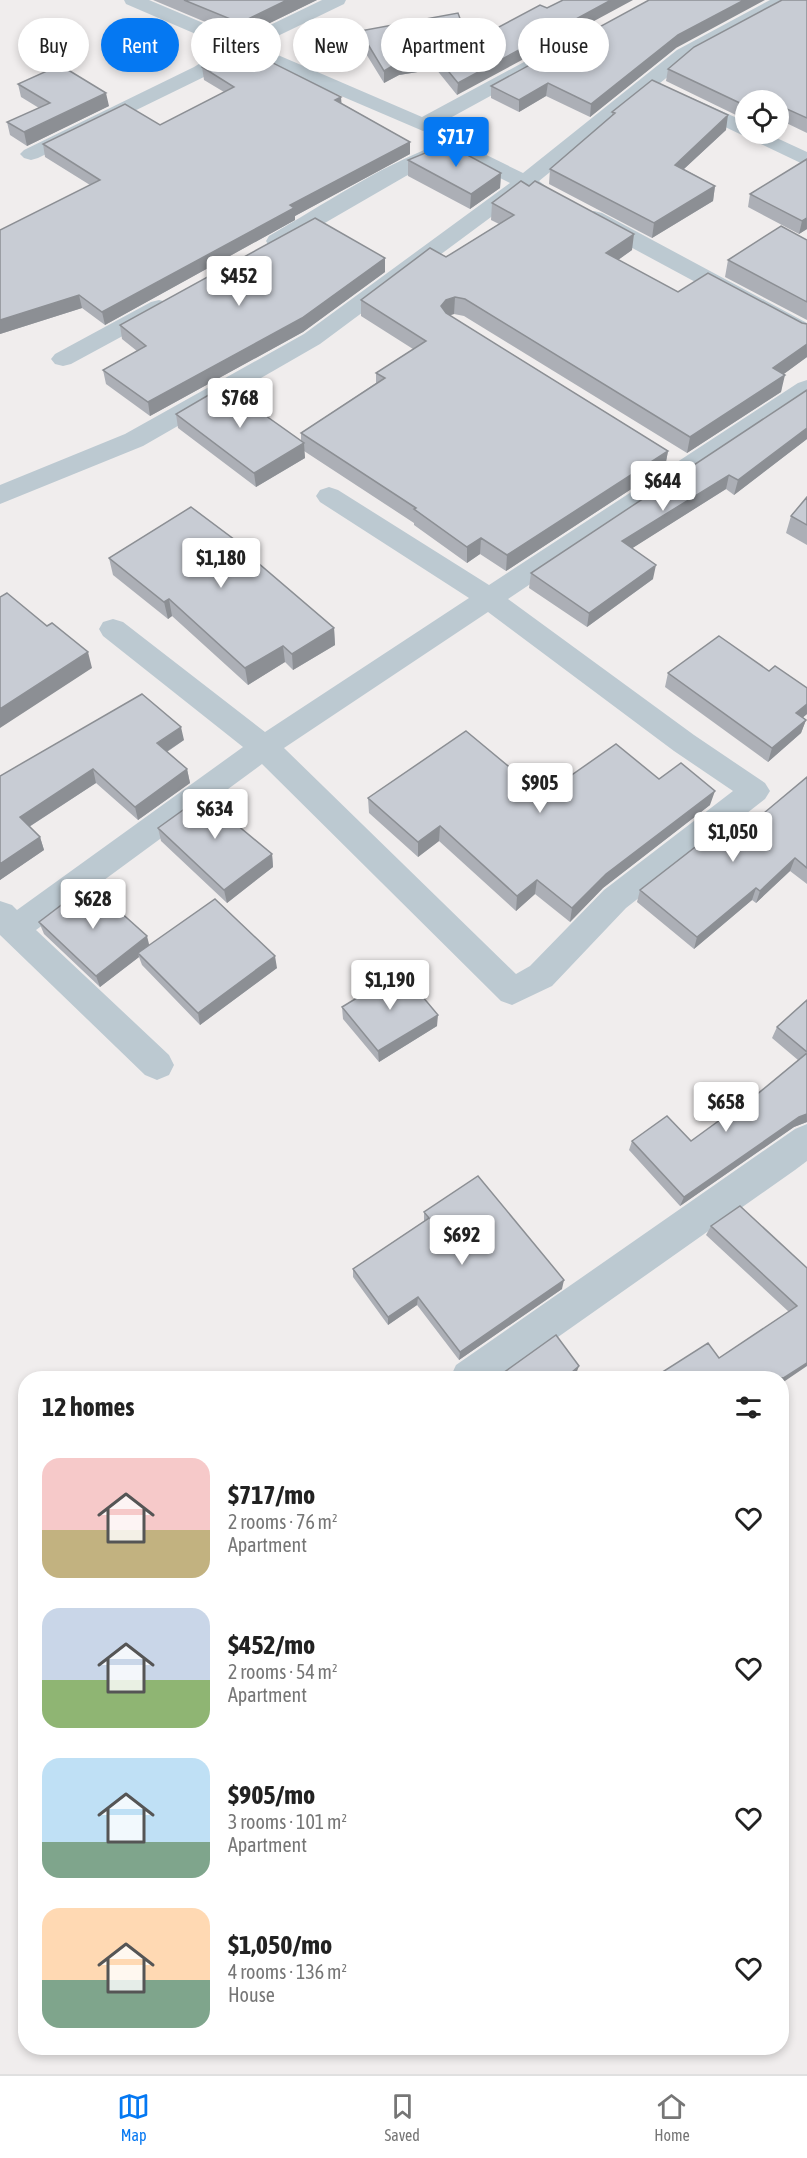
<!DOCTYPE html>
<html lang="en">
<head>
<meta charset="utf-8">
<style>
	body { margin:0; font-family:"Asap Condensed",sans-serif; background:#f2f2f2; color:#222; height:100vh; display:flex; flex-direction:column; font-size:22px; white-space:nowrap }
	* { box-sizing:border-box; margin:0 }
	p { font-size:20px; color:#767676 }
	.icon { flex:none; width:33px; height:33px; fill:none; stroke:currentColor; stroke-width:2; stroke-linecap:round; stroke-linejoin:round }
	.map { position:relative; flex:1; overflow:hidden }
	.details { position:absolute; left:18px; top:1371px; width:771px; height:684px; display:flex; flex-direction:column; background:#fff; border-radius:24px; box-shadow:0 3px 9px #0003 }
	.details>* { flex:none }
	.banner { position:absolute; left:18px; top:18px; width:771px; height:54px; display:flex; gap:12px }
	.controls { position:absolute; left:735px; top:90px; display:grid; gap:12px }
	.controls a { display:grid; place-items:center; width:54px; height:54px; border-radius:50%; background:#fff; box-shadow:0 3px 9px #0003; font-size:30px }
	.price { position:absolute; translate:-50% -51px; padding:0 14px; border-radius:6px; background:#fff; color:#222; font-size:20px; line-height:39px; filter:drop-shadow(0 2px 3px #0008) }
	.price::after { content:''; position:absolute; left:50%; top:36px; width:18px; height:14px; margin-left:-9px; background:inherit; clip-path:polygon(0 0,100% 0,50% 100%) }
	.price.current { background:#0578f2; color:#fff }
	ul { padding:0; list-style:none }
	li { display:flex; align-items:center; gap:18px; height:150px; padding:0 24px }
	li span { display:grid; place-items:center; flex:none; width:168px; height:120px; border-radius:18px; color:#555 }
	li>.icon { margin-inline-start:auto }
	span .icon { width:72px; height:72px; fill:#fffc; stroke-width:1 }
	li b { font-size:26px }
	h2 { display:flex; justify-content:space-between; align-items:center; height:72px; padding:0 24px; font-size:26px }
	.chip { padding:0 21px; border-radius:27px; background:#fff; box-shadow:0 3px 9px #0003; font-size:21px; line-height:54px }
	.chip.current { background:#0578f2; color:#fff }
	.dock { display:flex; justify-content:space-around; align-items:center; height:84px; border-top:2px solid #e0e0e0; background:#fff; font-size:16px; color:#767676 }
	.dock a { display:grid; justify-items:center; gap:3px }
	.dock .current { color:#0578f2 }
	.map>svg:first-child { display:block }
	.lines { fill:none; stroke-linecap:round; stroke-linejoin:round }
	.street { fill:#bcc9d1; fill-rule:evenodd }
	.wall { fill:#acafb6 }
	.shaded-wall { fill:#8c8f94 }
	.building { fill:#c8ccd4; stroke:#8c8f94; stroke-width:1.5 }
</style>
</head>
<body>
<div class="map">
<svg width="807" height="2074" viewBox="0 0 807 2074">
	<rect width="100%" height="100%" fill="#f0eded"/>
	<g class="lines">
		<path class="street" d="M 124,0 L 149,0 L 241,39 L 322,0 L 346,0 L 344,4 L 257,46 L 422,117 L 524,62 L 538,62 L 541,66 L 538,70 L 430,129 L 423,131 L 243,54 L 208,75 L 38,158 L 31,160 L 24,158 L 20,154 L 24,150 L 194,67 L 226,47 L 126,4 Z
			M 770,0 L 793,0 L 791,4 L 691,58 L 539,181 L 551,190 L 548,195 L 540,196 L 526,191 L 320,344 L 143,446 L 0,504 L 0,485 L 125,434 L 304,334 L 510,183 L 454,155 L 449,155 L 406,176 L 285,246 L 277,248 L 269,246 L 266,241 L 269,236 C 323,205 378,167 437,145 C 446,142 455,141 464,144 L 523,173 L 677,50 Z
			M 688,96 L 746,122 L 746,134 L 768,134 L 807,152 L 807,166 L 681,106 L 678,102 L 681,98 Z
			M 594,211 L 602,213 L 807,323 L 807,340 L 799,338 L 586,223 L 583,218 L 586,213 Z
			M 159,300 L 167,302 L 171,307 L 167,312 L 71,364 L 63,366 L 55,364 L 51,359 L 55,354 L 151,302 Z
			M 807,380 L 807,399 L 508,599 L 694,735 L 765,783 L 770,791 L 765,799 L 626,908 L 552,986 L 512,1005 L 501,1001 L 262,764 L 36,930 L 169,1055 L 174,1065 L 169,1075 L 157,1080 L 145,1075 L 0,935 L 0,901 L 12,905 L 17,910 L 243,747 L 103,636 L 99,629 L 103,622 L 113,619 L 123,622 L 265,732 L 469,598 L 320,502 L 316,496 L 320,490 L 329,487 L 338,490 L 489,585 L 798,383 ZM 488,612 L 674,751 L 733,791 L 604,890 L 530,966 L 516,974 L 284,748 Z
			M 807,1124 L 807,1161 L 795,1170 L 500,1378 L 450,1378 L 456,1365 L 795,1129 Z"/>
	</g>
	<path class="wall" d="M 153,0 L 317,0 L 241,37 Z
		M 807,0 L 807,133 L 778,119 L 778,100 L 746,100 L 746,111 L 740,117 L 666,81 L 668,69 Z
		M 360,31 L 469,43 L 457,95 L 436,69 L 399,75 L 384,83 L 360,44 Z
		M 676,48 L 590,117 L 546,96 L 519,112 L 491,98 L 491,86 Z
		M 202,67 L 341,103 L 410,142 L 410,154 L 295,216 L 295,220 L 105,325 L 82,308 L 0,334 L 0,230 L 90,185 L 45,157 L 43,144 L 160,125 L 224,92 L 204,80 Z
		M 18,84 L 109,106 L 27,146 L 10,135 L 7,122 L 39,108 L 21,97 Z
		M 612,112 L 726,130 L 684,169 L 715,186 L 713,201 L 652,238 L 549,184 L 550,169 L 612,116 Z
		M 807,159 L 807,229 L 799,234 L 748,207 L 750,194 Z
		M 408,160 L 501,173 L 500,188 L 470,209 L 408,176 Z
		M 492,203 L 632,250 L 618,260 L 678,292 L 807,324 L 807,357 L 783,374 L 781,392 L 687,453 L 464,316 L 454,314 L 449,315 L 668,451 L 665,467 L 506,571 L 480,554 L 467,563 L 414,525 L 414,523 L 304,451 L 305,458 L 256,487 L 178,428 L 176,414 L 301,441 L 301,433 L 376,383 L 376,373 L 413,349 L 361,316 L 361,300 L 446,257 L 499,224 L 491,220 Z
		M 807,240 L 807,320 L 725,277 L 728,260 Z
		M 385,272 L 303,332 L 150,416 L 106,384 L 103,370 L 137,351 L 122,339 L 120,325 Z
		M 807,390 L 807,439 L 734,495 L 726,489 L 632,548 L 653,579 L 587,627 L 529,588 L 531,573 Z
		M 807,497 L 807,545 L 786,533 L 791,516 Z
		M 247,549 L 248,554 L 334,628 L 335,645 L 293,670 L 285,662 L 248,685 L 172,616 L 168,619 L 113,575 L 109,558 Z
		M 769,671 L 807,688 L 807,714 L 803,717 L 806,720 L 801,733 L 768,762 L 665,687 L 668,673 Z
		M 184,740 L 167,752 L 187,769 L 190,783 L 138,820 L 96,783 L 29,827 L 40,837 L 44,850 L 0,880 L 0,776 Z
		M 807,777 L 807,884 L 790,871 L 756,903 L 752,900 L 694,949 L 637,902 L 640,890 L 752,823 Z
		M 659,779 L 710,805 L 603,888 L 570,922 L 535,894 L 516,911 L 439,841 L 418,857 L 369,813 L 368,798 L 543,795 Z
		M 232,808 L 234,822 L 233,822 L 272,854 L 273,867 L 227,903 L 161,841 L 158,828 Z
		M 39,922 L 149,945 L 277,968 L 200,1025 L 142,965 L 139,957 L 100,987 L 44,934 Z
		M 807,1000 L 807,1122 L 794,1127 L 680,1206 L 629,1150 L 632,1141 L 691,1141 L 726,1120 L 798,1060 L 772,1038 L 777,1027 Z
		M 342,1007 L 437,1026 L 379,1062 L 343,1019 Z
		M 424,1212 L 562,1289 L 459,1360 L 417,1305 L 388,1325 L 353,1277 L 353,1269 L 424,1221 Z
		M 711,1226 L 807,1268 L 782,1383 L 719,1358 L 789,1312 L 706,1235 Z"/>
	<path class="shaded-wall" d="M 287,0 L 317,0 L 241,37 L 240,23 Z
		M 611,0 L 633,0 L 457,95 L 458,83 Z
		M 744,0 L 765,0 L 676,48 L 590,117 L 591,104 L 678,35 Z
		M 436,56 L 436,69 L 399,75 L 384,83 L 384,71 L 399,62 Z
		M 548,83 L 546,96 L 519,112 L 519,100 Z
		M 106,93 L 109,106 L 27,146 L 24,132 Z
		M 754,93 L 752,100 L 746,100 Z
		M 341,97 L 342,109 L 335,100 Z
		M 746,101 L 746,111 L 740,117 L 742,104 Z
		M 728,115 L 726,130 L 672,180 L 675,165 Z
		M 410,142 L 410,154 L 295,216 L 295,220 L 105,325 L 102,312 L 290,205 Z
		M 501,173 L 500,188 L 470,209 L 471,194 Z
		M 715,186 L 713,201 L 652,238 L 654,223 Z
		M 807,218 L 807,229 L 799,234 L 802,221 Z
		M 634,234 L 632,250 L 604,270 L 606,253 Z
		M 385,258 L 385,272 L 303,332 L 150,416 L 148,402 Z
		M 79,295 L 82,308 L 0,334 L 0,320 Z
		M 455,297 L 454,314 L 445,317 L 441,306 L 446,300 Z
		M 807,344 L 807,357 L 769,385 L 773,368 Z
		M 785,375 L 781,392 L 687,453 L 690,437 Z
		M 807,428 L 807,439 L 734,495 L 738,480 Z
		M 304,443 L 305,458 L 256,487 L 254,473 Z
		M 668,451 L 665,467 L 506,571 L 507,555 Z
		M 729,475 L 726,489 L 620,556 L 622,541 Z
		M 481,538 L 480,554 L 467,563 L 467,547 Z
		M 656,565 L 653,579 L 587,627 L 589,613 Z
		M 169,599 L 172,616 L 168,619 L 164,602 Z
		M 334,628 L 335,645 L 293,670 L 292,654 Z
		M 283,646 L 285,662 L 248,685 L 245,668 Z
		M 88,652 L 92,668 L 0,728 L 0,709 Z
		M 807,704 L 807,714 L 792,727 L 796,713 Z
		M 806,720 L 801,733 L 768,762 L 772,748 Z
		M 181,727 L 184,740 L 160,756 L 157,743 Z
		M 93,769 L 96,783 L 24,830 L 20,817 Z
		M 187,769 L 190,783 L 138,820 L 135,807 Z
		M 715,791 L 710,805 L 603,888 L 570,922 L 572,908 L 606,874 Z
		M 232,808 L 234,822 L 226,827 L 224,814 Z
		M 440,826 L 439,841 L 418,857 L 418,842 Z
		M 40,837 L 44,850 L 0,880 L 0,864 Z
		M 272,854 L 273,867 L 227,903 L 224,890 Z
		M 795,858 L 790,871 L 756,903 L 760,891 Z
		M 537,880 L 535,894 L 516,911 L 517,896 Z
		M 756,888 L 752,900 L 694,949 L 697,937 Z
		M 147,936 L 150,948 L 138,953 L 139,957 L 100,987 L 96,976 Z
		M 275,956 L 277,968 L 200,1025 L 198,1013 Z
		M 438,1015 L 437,1026 L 379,1062 L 378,1051 Z
		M 807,1114 L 807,1122 L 794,1127 L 680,1206 L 684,1197 L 799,1117 Z
		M 564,1280 L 562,1289 L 459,1360 L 460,1352 Z
		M 418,1297 L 417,1305 L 388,1325 L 388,1317 Z
		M 807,1363 L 807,1366 L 782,1383 L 782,1379 Z
		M 579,1366 L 576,1374 L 571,1378 L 565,1378 Z"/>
	<path class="building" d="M 184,0 L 287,0 L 240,23 Z
		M 563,0 L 611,0 L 458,83 L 436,56 L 399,62 L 384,71 L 360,31 L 458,13 L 469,43 L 540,5 L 547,8 Z
		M 649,0 L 744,0 L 678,35 L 591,104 L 548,83 L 519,100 L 491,86 Z
		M 782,0 L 807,0 L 807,118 L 778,105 L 778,100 L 769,100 L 754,93 L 742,104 L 668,69 L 694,47 Z
		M 251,52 L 341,97 L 335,100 L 410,142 L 290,205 L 294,208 L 102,312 L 79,295 L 0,320 L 0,230 L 100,180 L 43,144 L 125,104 L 160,125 L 234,87 L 202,67 L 220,57 Z
		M 60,65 L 106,93 L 24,132 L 7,122 L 50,103 L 18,84 Z
		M 652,80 L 728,115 L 675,165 L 715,186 L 654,223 L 550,169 L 615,113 L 612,112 Z
		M 447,144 L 501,173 L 471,194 L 408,160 Z
		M 807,159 L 807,218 L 802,221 L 750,194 Z
		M 521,181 L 529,186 L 535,181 L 634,234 L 606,253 L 678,292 L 708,273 L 802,323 L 807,324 L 807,344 L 773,368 L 785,375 L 690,437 L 465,299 L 455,297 L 446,300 L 441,306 L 446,313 L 668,451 L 507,555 L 481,538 L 467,547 L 414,509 L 416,508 L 301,433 L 385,378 L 376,373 L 426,341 L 361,300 L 430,248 L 446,257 L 514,215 L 492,203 Z
		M 315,218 L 385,258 L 302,318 L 148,402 L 103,370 L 146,346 L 120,325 Z
		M 781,226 L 807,240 L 807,302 L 728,260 Z
		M 224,386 L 304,443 L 254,473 L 176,414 Z
		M 807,390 L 807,428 L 738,480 L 729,475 L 622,541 L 656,565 L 589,613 L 531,573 Z
		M 807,497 L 807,525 L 791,516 Z
		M 191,507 L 247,549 L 244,551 L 334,628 L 292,654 L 283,646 L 245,668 L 169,599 L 164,602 L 109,558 Z
		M 7,593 L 47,626 L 52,623 L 88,652 L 0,709 L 0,597 Z
		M 719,636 L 769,671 L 775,666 L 807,688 L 807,704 L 796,713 L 806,720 L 772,748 L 668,673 Z
		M 142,694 L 181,727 L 157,743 L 187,769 L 135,807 L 93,769 L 20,817 L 40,837 L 0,864 L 0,776 Z
		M 466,731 L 543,795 L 616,744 L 659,779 L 681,763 L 715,791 L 606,874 L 572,908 L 537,880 L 517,896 L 440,826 L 418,842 L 368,798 Z
		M 807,777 L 807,868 L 795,858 L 760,891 L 756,888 L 697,937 L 640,890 L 739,813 L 752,823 Z
		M 211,790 L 232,808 L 224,814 L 272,854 L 224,890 L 158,828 Z
		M 89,884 L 147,936 L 96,976 L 39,922 Z
		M 215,899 L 275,956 L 198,1013 L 138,953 Z
		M 401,971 L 438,1015 L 378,1051 L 342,1007 Z
		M 807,1000 L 807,1052 L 777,1027 Z
		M 807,1053 L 807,1114 L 799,1117 L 684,1197 L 632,1141 L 667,1116 L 691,1141 L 724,1117 L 726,1120 Z
		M 478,1176 L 564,1280 L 460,1352 L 418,1297 L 388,1317 L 353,1269 L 429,1218 L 424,1212 Z
		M 740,1206 L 807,1268 L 807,1363 L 782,1379 L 782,1378 L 653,1378 L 708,1343 L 719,1358 L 797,1306 L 711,1226 Z
		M 556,1335 L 579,1366 L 565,1378 L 480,1378 L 476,1373 L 503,1373 Z"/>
</svg>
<div class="controls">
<a><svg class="icon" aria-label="locate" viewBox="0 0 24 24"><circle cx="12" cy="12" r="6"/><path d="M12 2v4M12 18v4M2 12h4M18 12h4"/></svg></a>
</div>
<b class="price current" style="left:456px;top:168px">$717</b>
<b class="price" style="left:239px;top:307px">$452</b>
<b class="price" style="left:240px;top:429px">$768</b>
<b class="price" style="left:663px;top:512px">$644</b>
<b class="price" style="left:221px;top:589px">$1,180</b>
<b class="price" style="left:540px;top:814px">$905</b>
<b class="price" style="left:215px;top:840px">$634</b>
<b class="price" style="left:733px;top:863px">$1,050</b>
<b class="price" style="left:93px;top:930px">$628</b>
<b class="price" style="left:390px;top:1011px">$1,190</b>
<b class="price" style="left:726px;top:1133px">$658</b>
<b class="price" style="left:462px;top:1266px">$692</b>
<div class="banner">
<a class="chip">Buy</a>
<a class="chip current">Rent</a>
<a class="chip">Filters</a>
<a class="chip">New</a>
<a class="chip">Apartment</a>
<a class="chip">House</a>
</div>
<section class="details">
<h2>12 homes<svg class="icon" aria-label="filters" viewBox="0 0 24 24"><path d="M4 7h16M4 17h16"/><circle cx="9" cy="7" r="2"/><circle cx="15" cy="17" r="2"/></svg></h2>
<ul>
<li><span style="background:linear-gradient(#f6c9c9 60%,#c2b280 0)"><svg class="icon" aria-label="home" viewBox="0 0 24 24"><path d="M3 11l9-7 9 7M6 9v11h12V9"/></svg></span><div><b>$717/mo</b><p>2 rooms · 76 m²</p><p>Apartment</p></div><svg class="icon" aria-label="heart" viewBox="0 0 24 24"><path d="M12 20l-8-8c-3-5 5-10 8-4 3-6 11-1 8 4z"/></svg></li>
<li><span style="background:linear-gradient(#c9d6e8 60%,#8fb573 0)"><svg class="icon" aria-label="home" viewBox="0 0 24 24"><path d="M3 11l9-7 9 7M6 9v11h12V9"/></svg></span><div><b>$452/mo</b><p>2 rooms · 54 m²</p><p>Apartment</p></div><svg class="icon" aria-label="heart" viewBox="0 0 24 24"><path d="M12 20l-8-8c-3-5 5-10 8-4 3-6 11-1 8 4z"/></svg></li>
<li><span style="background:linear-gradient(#bfe0f5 70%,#7fa58c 0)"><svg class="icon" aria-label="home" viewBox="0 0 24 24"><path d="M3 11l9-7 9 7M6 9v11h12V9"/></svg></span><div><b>$905/mo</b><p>3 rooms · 101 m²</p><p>Apartment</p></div><svg class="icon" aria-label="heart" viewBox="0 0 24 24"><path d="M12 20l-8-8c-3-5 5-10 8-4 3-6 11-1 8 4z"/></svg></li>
<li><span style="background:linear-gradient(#ffd9b3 60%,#7fa58c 0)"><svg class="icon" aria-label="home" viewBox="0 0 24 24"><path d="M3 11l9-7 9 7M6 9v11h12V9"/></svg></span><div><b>$1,050/mo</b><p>4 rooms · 136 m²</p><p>House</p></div><svg class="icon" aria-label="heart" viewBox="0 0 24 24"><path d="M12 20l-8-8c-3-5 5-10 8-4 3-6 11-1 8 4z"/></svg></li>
</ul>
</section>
</div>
<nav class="dock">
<a class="current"><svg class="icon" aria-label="map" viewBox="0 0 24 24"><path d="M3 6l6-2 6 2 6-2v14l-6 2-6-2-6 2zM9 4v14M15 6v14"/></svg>Map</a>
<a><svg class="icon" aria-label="saved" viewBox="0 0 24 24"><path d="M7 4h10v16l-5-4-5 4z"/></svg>Saved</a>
<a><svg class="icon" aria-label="home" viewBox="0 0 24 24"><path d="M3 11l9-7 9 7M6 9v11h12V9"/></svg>Home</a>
</nav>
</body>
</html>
